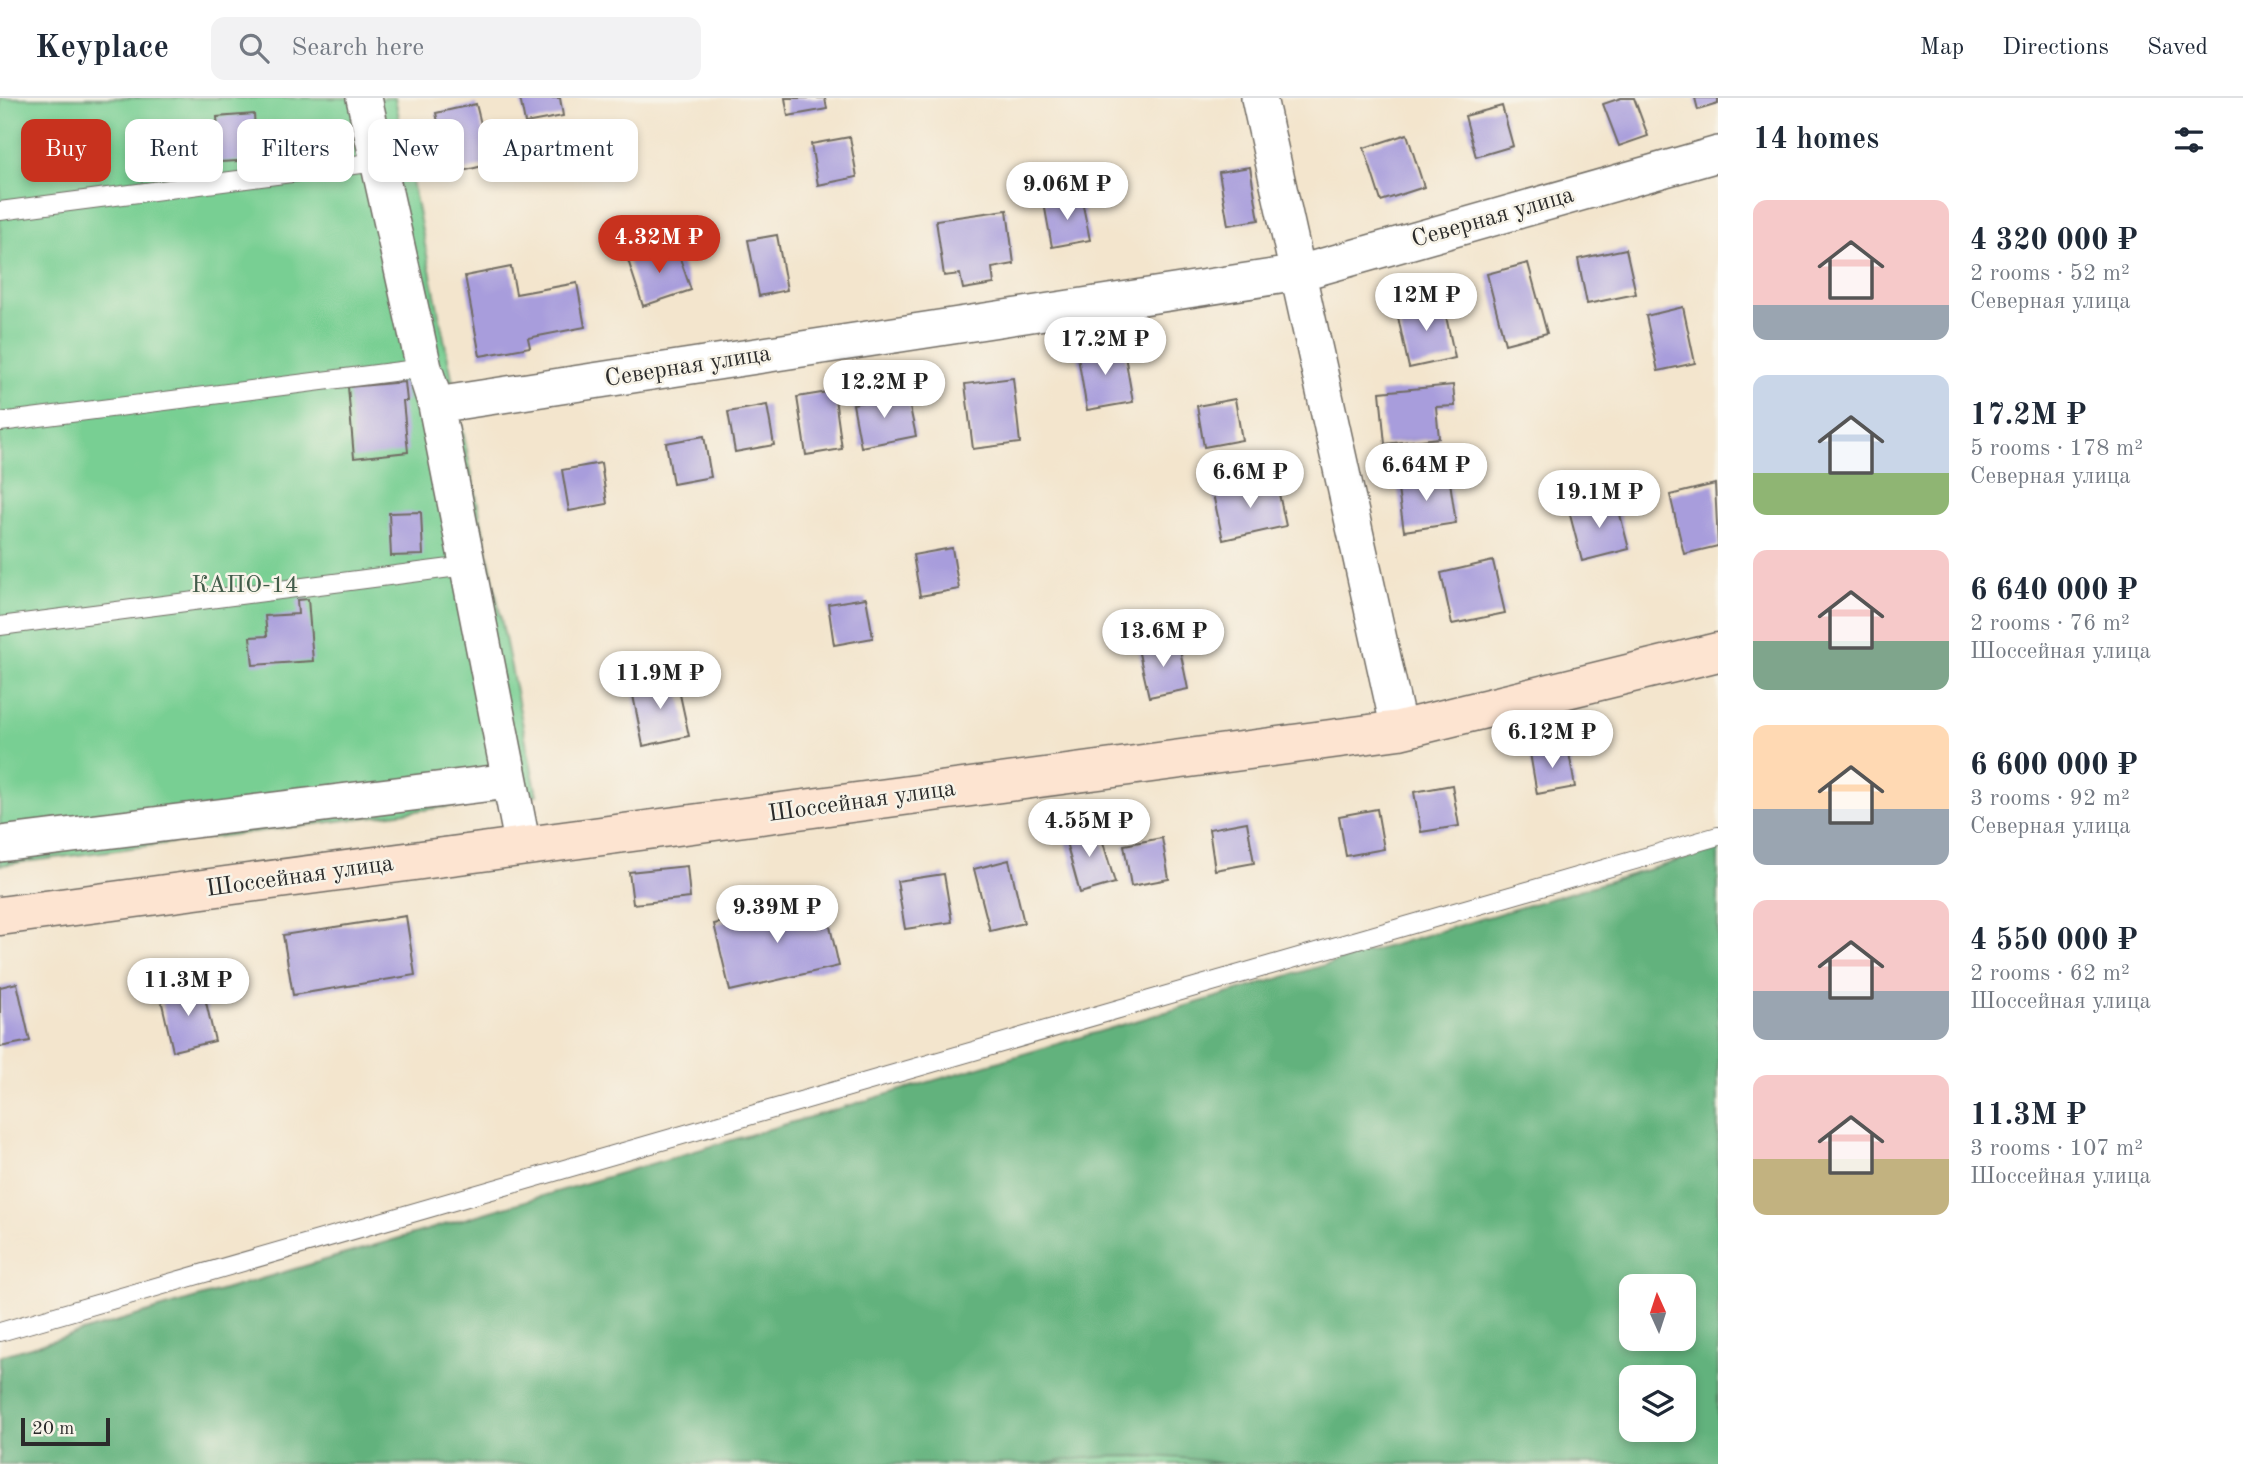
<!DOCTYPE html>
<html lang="en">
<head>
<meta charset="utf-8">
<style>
	body { margin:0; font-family:"Old Standard TT",serif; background:#f2f2f3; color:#1f2937; height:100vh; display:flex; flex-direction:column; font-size:26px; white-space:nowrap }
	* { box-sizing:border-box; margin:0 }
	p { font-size:23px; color:#747a83 }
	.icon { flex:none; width:38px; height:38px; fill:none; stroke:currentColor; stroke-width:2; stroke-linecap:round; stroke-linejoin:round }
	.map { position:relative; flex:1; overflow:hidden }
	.details { display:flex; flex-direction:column; background:#fff; width:525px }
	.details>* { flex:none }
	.guide { position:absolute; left:21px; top:21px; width:665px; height:63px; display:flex; gap:14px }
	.needle { width:46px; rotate:357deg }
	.fabs { position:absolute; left:1619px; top:1176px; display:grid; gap:14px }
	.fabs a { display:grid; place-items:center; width:77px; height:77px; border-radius:14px; background:#fff; box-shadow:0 4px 10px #0003; font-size:35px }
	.scale { position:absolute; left:21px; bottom:18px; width:89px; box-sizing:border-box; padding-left:7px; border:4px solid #2b2b2b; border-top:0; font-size:19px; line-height:24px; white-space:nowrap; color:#2b2b2b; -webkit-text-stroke:5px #f7f3e8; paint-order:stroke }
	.price { position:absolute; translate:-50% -60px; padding:0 16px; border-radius:24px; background:#fff; color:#222; font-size:23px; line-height:46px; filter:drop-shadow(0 2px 4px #0008) }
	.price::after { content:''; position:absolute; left:50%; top:42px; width:21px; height:16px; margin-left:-10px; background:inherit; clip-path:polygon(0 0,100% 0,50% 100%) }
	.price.selected { background:#c8321e; color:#fff }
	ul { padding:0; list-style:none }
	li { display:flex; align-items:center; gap:21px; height:175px; padding:0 35px }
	li span { display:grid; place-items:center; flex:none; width:196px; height:140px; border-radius:14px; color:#555 }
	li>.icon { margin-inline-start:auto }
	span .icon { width:84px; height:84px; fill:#fffc; stroke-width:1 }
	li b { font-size:30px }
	h2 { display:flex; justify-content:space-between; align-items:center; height:84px; padding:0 35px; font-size:30px }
	.pill { padding:0 24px; border-radius:14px; background:#fff; box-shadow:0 4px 10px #0003; font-size:24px; line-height:63px }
	.pill.selected { background:#c8321e; color:#fff }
	header { display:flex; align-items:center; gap:42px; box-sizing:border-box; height:98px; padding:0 35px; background:#fff; border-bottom:2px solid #e0e1e3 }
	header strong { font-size:33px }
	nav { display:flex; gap:38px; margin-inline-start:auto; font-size:24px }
	.search { width:490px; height:63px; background:#f2f2f3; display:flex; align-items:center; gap:18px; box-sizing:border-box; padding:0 24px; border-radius:14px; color:#747a83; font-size:26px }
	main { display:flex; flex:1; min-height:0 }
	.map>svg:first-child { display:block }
	.green { fill:#78cf93; stroke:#527d5f; stroke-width:2 }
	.forest { fill:#62b27d; stroke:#466e54; stroke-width:2; fill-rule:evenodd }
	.building { fill:#a89ddc }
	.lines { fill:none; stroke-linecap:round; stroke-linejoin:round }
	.lane-casing { stroke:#716c64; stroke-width:20 }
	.street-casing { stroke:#716c64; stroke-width:38 }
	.secondary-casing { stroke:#716c64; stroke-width:41 }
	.lane { stroke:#fff; stroke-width:18 }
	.street { stroke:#fff; stroke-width:35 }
	.secondary { stroke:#fde4d1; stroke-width:38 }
	.labels { text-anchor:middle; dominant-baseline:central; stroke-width:5; stroke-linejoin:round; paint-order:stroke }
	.street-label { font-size:24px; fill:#2b2b2b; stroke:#f7f3e8 }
	.park-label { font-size:24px; fill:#425c4a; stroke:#f7f3e8 }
</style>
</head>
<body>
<header>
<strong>Keyplace</strong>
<div class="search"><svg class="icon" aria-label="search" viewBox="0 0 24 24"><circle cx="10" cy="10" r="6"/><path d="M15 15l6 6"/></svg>Search here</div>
<nav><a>Map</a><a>Directions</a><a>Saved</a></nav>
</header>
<main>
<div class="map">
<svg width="1718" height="1366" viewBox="0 0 1718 1366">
	<rect width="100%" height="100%" fill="#f7f3e8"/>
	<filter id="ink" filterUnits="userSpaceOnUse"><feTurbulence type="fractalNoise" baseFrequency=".0143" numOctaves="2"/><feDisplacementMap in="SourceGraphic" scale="14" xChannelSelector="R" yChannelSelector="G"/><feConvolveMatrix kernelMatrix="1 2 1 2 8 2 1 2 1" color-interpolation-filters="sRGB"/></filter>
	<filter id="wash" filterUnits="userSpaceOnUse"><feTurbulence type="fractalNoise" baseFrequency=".00686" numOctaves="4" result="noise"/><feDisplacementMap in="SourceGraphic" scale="28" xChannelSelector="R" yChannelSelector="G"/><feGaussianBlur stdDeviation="1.57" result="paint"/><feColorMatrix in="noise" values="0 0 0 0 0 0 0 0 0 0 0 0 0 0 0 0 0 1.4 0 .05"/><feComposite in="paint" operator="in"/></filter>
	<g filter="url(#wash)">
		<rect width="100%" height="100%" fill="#f3e5cd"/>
		<path class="green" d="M 0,0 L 395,0 L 537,697 L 0,767 Z
			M 1086,1358 L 1187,1359 L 1224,1366 L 1041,1366 Z"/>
		<path class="forest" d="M 1718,751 L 1718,1366 L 1224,1366 C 1164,1355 1101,1356 1041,1366 L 0,1366 L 0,1258 ZM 1631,1188 L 1684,1188 L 1684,1241 L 1631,1241 ZM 1631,1279 L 1684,1279 L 1684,1332 L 1631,1332 Z"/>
		<g id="blocks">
			<path class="building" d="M 520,0 L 560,0 L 563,18 L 525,25 Z
				M 785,0 L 825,0 L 827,11 L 788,18 Z
				M 1621,0 L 1634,0 L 1648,38 L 1619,48 L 1603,6 Z
				M 1695,0 L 1718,0 L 1718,6 L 1698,12 Z
				M 476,6 L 491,66 L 450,76 L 436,15 Z
				M 1502,8 L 1513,48 L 1476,59 L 1465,18 Z
				M 254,16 L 257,62 L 220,64 L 217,19 Z
				M 1407,36 L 1424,89 L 1381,103 L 1364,50 Z
				M 850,39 L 857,79 L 818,87 L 811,46 Z
				M 1250,69 L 1259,122 L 1228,127 L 1219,74 Z
				M 1081,98 L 1090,142 L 1052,149 L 1044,105 Z
				M 1007,112 L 1014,166 L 992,170 L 994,186 L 963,191 L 960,176 L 944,178 L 936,122 Z
				M 777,137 L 787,192 L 759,198 L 748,142 Z
				M 675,146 L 691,192 L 643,208 L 628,162 Z
				M 1626,151 L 1636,196 L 1587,206 L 1578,161 Z
				M 1528,165 L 1547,235 L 1505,246 L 1487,176 Z
				M 511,169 L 516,196 L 577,185 L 585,229 L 528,240 L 530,249 L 480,258 L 465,178 Z
				M 1442,200 L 1455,260 L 1409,270 L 1396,210 Z
				M 1683,209 L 1695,265 L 1658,273 L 1646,218 Z
				M 1123,246 L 1133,304 L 1087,312 L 1077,253 Z
				M 1013,280 L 1020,345 L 973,351 L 965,286 Z
				M 405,284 L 407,303 L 403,303 L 408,354 L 354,360 L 348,289 Z
				M 1453,287 L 1455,308 L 1436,309 L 1439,340 L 1385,346 L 1380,294 Z
				M 834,293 L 842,351 L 806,357 L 797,299 Z
				M 907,295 L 916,338 L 861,349 L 853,306 Z
				M 1235,301 L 1242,342 L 1204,349 L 1197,308 Z
				M 767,307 L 774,347 L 735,354 L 728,314 Z
				M 704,338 L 711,379 L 673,386 L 666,345 Z
				M 601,365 L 607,406 L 569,413 L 562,372 Z
				M 1449,377 L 1456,425 L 1404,433 L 1397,385 Z
				M 1276,382 L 1286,428 L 1223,442 L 1213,396 Z
				M 1715,386 L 1718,448 L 1684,456 L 1670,397 Z
				M 1616,401 L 1629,451 L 1582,463 L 1569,413 Z
				M 421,414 L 423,457 L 391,458 L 389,415 Z
				M 952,450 L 959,491 L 920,498 L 913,457 Z
				M 1493,463 L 1505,515 L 1452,526 L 1441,475 Z
				M 866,500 L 873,540 L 834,547 L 828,506 Z
				M 308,501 L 313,563 L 253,567 L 250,539 L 267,538 L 265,518 L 298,516 L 297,502 Z
				M 1178,542 L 1188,591 L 1149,599 L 1138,551 Z
				M 676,578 L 689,638 L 643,648 L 631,587 Z
				M 1568,649 L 1575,689 L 1537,696 L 1530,655 Z
				M 1452,687 L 1459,728 L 1421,734 L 1414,694 Z
				M 1377,711 L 1384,751 L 1346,758 L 1339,718 Z
				M 1247,724 L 1254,765 L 1215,772 L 1209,731 Z
				M 1098,727 L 1115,785 L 1080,795 L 1064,737 Z
				M 1162,740 L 1169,781 L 1131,788 L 1124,747 Z
				M 1009,762 L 1024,825 L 990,833 L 974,771 Z
				M 687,768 L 690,800 L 633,806 L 629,774 Z
				M 944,776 L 952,824 L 905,831 L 897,783 Z
				M 824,802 L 839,868 L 730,893 L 714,826 Z
				M 406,818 L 415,877 L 293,897 L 283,837 Z
				M 17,885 L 30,943 L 0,949 L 0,889 Z
				M 202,887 L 215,943 L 173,953 L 160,897 Z"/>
		</g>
	</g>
	<g filter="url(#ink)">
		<use href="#blocks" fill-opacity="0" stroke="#716c64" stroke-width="2"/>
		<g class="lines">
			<defs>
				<path id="lane" d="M 0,113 L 377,64
					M 0,324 L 424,270
					M 0,528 L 466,468
					M 0,1234 L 1718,738"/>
				<path id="street" d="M 364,0 L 424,270 L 436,307 L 523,749
					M 1259,0 L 1399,632
					M 436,307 L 1299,175 L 1718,56
					M 0,746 L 509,683"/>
				<path id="secondary" d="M 0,818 L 1399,632 L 1718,554"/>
			</defs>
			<use href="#lane" class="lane-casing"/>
			<use href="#street" class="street-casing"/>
			<use href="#secondary" class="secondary-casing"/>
			<use href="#lane" class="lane"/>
			<use href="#street" class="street"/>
			<use href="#secondary" class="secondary"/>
		</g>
	</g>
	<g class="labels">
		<g class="street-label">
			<text transform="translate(1493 120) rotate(-16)">Северная улица</text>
			<text transform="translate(688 269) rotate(-9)">Северная улица</text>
			<text transform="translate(862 704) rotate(-8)">Шоссейная улица</text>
			<text transform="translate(300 779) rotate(-8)">Шоссейная улица</text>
		</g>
		<g class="park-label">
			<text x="245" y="488">КАПО-14</text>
		</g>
	</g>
</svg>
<div class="fabs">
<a><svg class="needle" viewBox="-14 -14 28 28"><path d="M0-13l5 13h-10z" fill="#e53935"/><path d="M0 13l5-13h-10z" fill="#747a83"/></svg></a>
<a><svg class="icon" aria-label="layers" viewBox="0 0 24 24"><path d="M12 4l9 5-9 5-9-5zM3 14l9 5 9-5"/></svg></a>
</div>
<div class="scale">20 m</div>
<b class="price" style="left:1067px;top:124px">9.06M ₽</b>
<b class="price selected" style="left:659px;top:177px">4.32M ₽</b>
<b class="price" style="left:1426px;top:235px">12M ₽</b>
<b class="price" style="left:1105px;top:279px">17.2M ₽</b>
<b class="price" style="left:884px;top:322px">12.2M ₽</b>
<b class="price" style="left:1426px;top:405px">6.64M ₽</b>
<b class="price" style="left:1250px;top:412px">6.6M ₽</b>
<b class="price" style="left:1599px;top:432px">19.1M ₽</b>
<b class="price" style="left:1163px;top:571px">13.6M ₽</b>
<b class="price" style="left:660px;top:613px">11.9M ₽</b>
<b class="price" style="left:1552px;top:672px">6.12M ₽</b>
<b class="price" style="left:1089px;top:761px">4.55M ₽</b>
<b class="price" style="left:777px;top:847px">9.39M ₽</b>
<b class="price" style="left:188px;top:920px">11.3M ₽</b>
<div class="guide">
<a class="pill selected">Buy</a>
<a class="pill">Rent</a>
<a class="pill">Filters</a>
<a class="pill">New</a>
<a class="pill">Apartment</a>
</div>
</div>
<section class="details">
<h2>14 homes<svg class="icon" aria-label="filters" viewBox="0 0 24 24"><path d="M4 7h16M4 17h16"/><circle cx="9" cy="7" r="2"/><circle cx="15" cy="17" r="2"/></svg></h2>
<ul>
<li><span style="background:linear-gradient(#f6c9c9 75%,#9aa5b1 0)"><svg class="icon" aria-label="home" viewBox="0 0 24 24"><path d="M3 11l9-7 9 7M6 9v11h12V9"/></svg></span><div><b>4 320 000 ₽</b><p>2 rooms · 52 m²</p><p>Северная улица</p></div></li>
<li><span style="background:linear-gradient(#c9d6e8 70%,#8fb573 0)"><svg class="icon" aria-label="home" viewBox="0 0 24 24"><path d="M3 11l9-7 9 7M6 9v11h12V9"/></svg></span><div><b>17.2M ₽</b><p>5 rooms · 178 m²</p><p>Северная улица</p></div></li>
<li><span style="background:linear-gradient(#f6c9c9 65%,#7fa58c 0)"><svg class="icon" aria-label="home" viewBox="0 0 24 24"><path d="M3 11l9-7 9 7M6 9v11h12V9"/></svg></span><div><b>6 640 000 ₽</b><p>2 rooms · 76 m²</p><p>Шоссейная улица</p></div></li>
<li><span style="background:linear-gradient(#ffd9b3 60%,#9aa5b1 0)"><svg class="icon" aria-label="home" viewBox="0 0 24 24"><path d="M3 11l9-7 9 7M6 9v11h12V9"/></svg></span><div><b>6 600 000 ₽</b><p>3 rooms · 92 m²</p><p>Северная улица</p></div></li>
<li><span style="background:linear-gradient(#f6c9c9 65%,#9aa5b1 0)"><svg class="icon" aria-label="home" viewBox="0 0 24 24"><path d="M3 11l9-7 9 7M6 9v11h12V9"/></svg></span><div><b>4 550 000 ₽</b><p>2 rooms · 62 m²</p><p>Шоссейная улица</p></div></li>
<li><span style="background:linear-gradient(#f6c9c9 60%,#c2b280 0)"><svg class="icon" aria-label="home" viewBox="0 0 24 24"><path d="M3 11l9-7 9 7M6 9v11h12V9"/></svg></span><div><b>11.3M ₽</b><p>3 rooms · 107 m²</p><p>Шоссейная улица</p></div></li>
</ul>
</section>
</main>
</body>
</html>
